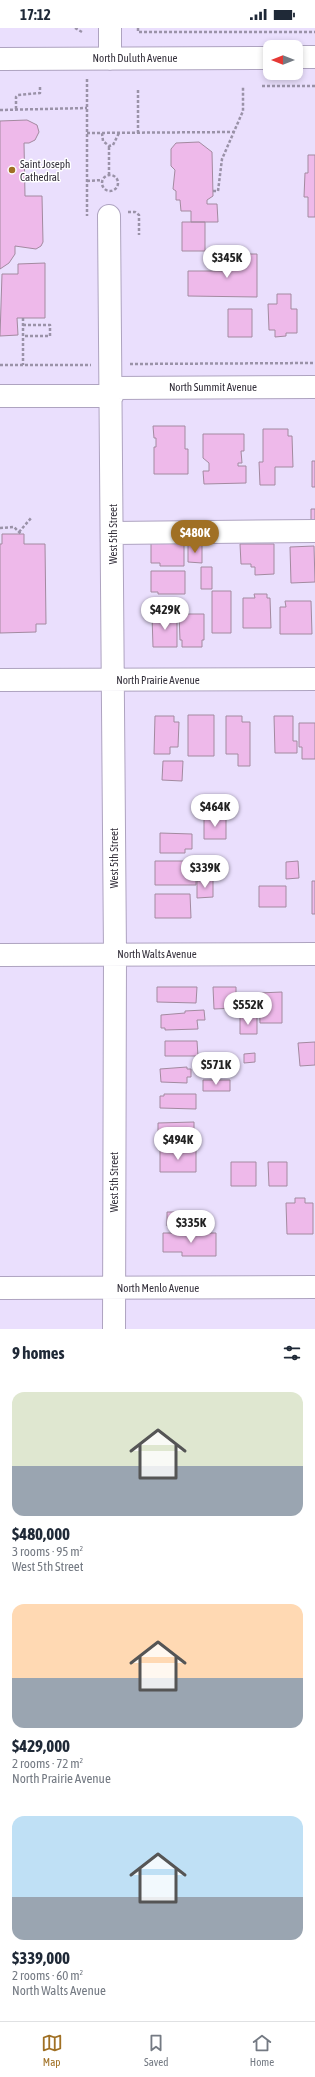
<!DOCTYPE html>
<html lang="en">
<head>
<meta charset="utf-8">
<style>
	body { margin:0; font-family:"Asap Condensed",sans-serif; background:#f2f2f3; color:#1f2937; height:100vh; display:flex; flex-direction:column; font-size:15px; white-space:nowrap }
	* { box-sizing:border-box; margin:0 }
	p { font-size:13px; color:#747a83 }
	.icon { flex:none; width:22px; height:22px; fill:none; stroke:currentColor; stroke-width:2; stroke-linecap:round; stroke-linejoin:round }
	.map { position:relative; height:1301px; overflow:hidden }
	.drawer { display:flex; flex-direction:column; background:#fff; flex:1 }
	.drawer>* { flex:none }
	.needle { width:26px; rotate:270deg }
	.buttons { position:absolute; left:263px; top:12px; display:grid; gap:8px }
	.buttons a { display:grid; place-items:center; width:40px; height:40px; border-radius:8px; background:#fff; box-shadow:0 2px 6px #0003; font-size:20px }
	.price { position:absolute; translate:-50% -34px; padding:0 9px; border-radius:14px; background:#fff; color:#222; font-size:13px; line-height:26px; filter:drop-shadow(0 1px 2px #0008) }
	.price::after { content:''; position:absolute; left:50%; top:24px; width:12px; height:9px; margin-left:-6px; background:inherit; clip-path:polygon(0 0,100% 0,50% 100%) }
	.price.on { background:#a07024; color:#fff }
	ul { padding:0; list-style:none }
	li { display:grid; align-content:center; gap:8px; height:212px; padding:0 12px }
	li span { display:grid; place-items:center; height:124px; border-radius:12px; color:#555 }
	li>.icon { margin-inline-start:auto }
	span .icon { width:72px; height:72px; fill:#fffc; stroke-width:1 }
	li b { font-size:17px }
	h2 { display:flex; justify-content:space-between; align-items:center; height:48px; padding:0 12px; font-size:17px }
	.status { display:flex; justify-content:space-between; align-items:center; height:28px; padding:0 20px; background:#fff; direction:ltr }
	.status svg { height:11px; fill:currentColor }
	.tab-bar { display:flex; justify-content:space-around; align-items:center; height:56px; border-top:1px solid #e0e1e3; background:#fff; font-size:11px; color:#747a83 }
	.tab-bar a { display:grid; justify-items:center; gap:2px }
	.tab-bar .on { color:#a07024 }
	.map>svg:first-child { display:block }
	.building { fill:#eeb9ea; stroke:#a38aa0 }
	.lines { fill:none; stroke-linecap:round; stroke-linejoin:round }
	.minor-casing { stroke:#aea3c0; stroke-width:24 }
	.path { stroke:#9a92a8; stroke-width:2.5; stroke-dasharray:3 2; stroke-linecap:butt }
	.minor { stroke:#fff; stroke-width:22 }
	.poi-dot { fill:#a07024; stroke:#fff; stroke-width:1.5 }
	.labels { text-anchor:middle; dominant-baseline:central; stroke-width:3; stroke-linejoin:round; paint-order:stroke }
	.street-label { font-size:11px; fill:#332f3a; stroke:#fff }
	.poi-label { font-size:11px; fill:#332f3a; stroke:#fff; text-anchor:start }
</style>
</head>
<body>
<div class="status"><b>17:12</b><svg viewBox="0 0 49 12"><path d="M0 12V9h3v3zM5 12V6h3v6zM10 12V3h3v9zM15 12V0h3v12zM26 1h20v11H26zM47 4h2v5h-2z"/></svg></div>
<div class="map">
<svg width="315" height="1301" viewBox="0 0 315 1301">
	<rect width="100%" height="100%" fill="#eadffd"/>
	<path class="building" d="M 27,92 L 37,97 L 39,104 L 35,112 L 29,115 L 24,115 L 25,168 L 42,168 L 43,214 L 41,218 L 36,221 L 15,218 L 15,226 L 9,235 L 0,241 L 0,93 Z
		M 199,114 L 212,124 L 213,168 L 207,172 L 207,176 L 217,176 L 218,194 L 191,194 L 191,183 L 181,183 L 180,172 L 176,172 L 176,163 L 173,161 L 175,142 L 171,138 L 171,121 L 176,115 Z
		M 308,127 L 315,127 L 315,189 L 308,189 L 308,169 L 304,169 L 305,145 L 308,145 Z
		M 182,194 L 205,194 L 205,223 L 182,223 Z
		M 229,226 L 257,226 L 257,269 L 188,268 L 188,243 L 229,243 Z
		M 45,235 L 45,290 L 17,290 L 18,307 L 0,308 L 2,246 L 18,246 L 18,236 Z
		M 277,266 L 291,266 L 291,281 L 297,281 L 297,305 L 286,305 L 286,308 L 275,309 L 275,302 L 269,302 L 268,276 L 277,276 Z
		M 228,281 L 252,281 L 252,309 L 228,309 Z
		M 153,398 L 185,398 L 185,421 L 188,421 L 188,446 L 154,446 L 154,419 L 156,419 L 156,410 L 154,410 Z
		M 263,401 L 288,401 L 288,408 L 292,408 L 293,439 L 275,439 L 275,457 L 260,457 L 259,434 L 263,434 Z
		M 203,406 L 244,406 L 244,423 L 241,423 L 242,435 L 238,435 L 238,438 L 246,438 L 246,455 L 204,456 L 203,443 L 209,443 L 209,435 L 203,430 Z
		M 312,433 L 315,433 L 315,459 L 312,459 Z
		M 311,481 L 315,481 L 315,499 L 311,499 Z
		M 2,506 L 24,506 L 24,516 L 45,516 L 46,596 L 36,596 L 36,604 L 0,605 L 0,516 L 2,516 Z
		M 184,514 L 184,538 L 160,538 L 160,535 L 151,535 L 151,515 Z
		M 240,516 L 274,516 L 274,546 L 255,547 L 255,539 L 251,539 L 251,536 L 241,536 Z
		M 188,517 L 202,517 L 202,535 L 188,534 Z
		M 314,518 L 315,554 L 291,555 L 290,519 Z
		M 201,539 L 212,539 L 212,561 L 201,561 Z
		M 151,543 L 185,543 L 185,566 L 158,566 L 158,564 L 151,564 Z
		M 212,563 L 231,563 L 231,605 L 212,605 Z
		M 254,566 L 267,566 L 267,570 L 270,570 L 271,600 L 243,600 L 243,570 L 255,570 Z
		M 285,573 L 311,573 L 312,606 L 280,606 L 280,579 L 286,579 Z
		M 177,586 L 177,619 L 153,619 L 152,587 Z
		M 179,586 L 204,586 L 204,612 L 202,612 L 202,619 L 182,619 L 182,612 L 180,612 Z
		M 188,687 L 214,687 L 214,728 L 188,728 Z
		M 155,688 L 174,688 L 174,694 L 179,694 L 178,719 L 170,719 L 170,726 L 154,726 Z
		M 226,688 L 242,688 L 242,694 L 250,694 L 250,738 L 238,738 L 238,726 L 226,726 Z
		M 274,688 L 293,688 L 293,713 L 297,713 L 297,725 L 275,725 Z
		M 299,695 L 315,695 L 315,731 L 302,731 L 302,719 L 299,719 Z
		M 163,733 L 183,733 L 182,753 L 162,752 Z
		M 204,788 L 226,788 L 226,811 L 204,811 Z
		M 160,805 L 192,806 L 192,821 L 185,821 L 185,825 L 160,825 Z
		M 155,833 L 196,833 L 196,857 L 155,857 Z
		M 298,833 L 299,850 L 286,851 L 286,834 Z
		M 213,852 L 213,869 L 197,870 L 197,853 Z
		M 312,853 L 315,853 L 315,886 L 312,886 Z
		M 259,858 L 286,858 L 286,879 L 259,879 Z
		M 155,866 L 190,866 L 191,890 L 155,890 Z
		M 157,959 L 197,959 L 196,975 L 157,974 Z
		M 213,959 L 236,959 L 236,980 L 214,981 Z
		M 282,964 L 282,995 L 260,995 L 259,965 Z
		M 204,982 L 205,992 L 197,992 L 198,1001 L 165,1002 L 165,1000 L 161,1000 L 161,987 L 185,985 L 185,983 Z
		M 240,989 L 257,989 L 257,1006 L 240,1006 Z
		M 165,1013 L 197,1013 L 198,1028 L 165,1028 Z
		M 315,1014 L 315,1037 L 300,1038 L 298,1015 Z
		M 255,1025 L 255,1034 L 244,1035 L 244,1026 Z
		M 187,1039 L 187,1041 L 191,1041 L 191,1049 L 187,1049 L 187,1055 L 161,1054 L 160,1041 Z
		M 203,1052 L 230,1052 L 230,1063 L 203,1063 Z
		M 164,1066 L 196,1066 L 196,1081 L 160,1080 L 160,1068 L 164,1068 Z
		M 194,1094 L 194,1120 L 165,1121 L 164,1108 L 158,1108 L 158,1095 Z
		M 160,1122 L 196,1122 L 196,1144 L 160,1144 Z
		M 231,1134 L 256,1134 L 256,1158 L 231,1158 Z
		M 268,1134 L 287,1134 L 287,1158 L 269,1158 Z
		M 295,1170 L 305,1170 L 305,1175 L 313,1175 L 313,1206 L 287,1206 L 286,1175 L 295,1175 Z
		M 167,1184 L 207,1184 L 207,1191 L 212,1191 L 212,1196 L 207,1196 L 207,1198 L 167,1198 Z
		M 163,1205 L 216,1205 L 216,1228 L 182,1228 L 182,1224 L 163,1224 Z"/>
	<g class="lines">
		<defs>
			<path id="minor" d="M 110,0 L 110,31
				M 296,29 L 315,29
				M 0,31 L 270,30
				M 109,188 L 115,926 L 114,1301
				M 112,360 L 315,359
				M 0,368 L 112,368
				M 113,505 L 315,503
				M 0,652 L 315,651
				M 0,927 L 315,926
				M 0,1260 L 315,1259"/>
		</defs>
		<use href="#minor" class="minor-casing"/>
		<path class="path" d="M 75,0 L 82,4
			M 138,0 L 138,4 L 315,4
			M 87,51 L 87,188
			M 262,58 L 315,58
			M 16,81 L 16,69 L 18,67 L 40,65 L 40,57
			M 0,82 L 87,80
			M 87,105 L 235,104
			M 102,105 L 103,113 L 109,118 L 113,117 L 119,105
			M 138,105 L 138,60
			M102 155a8 8 0 1 1 16 0a8 8 0 1 1-16 0Z
			M 109,147 L 109,118
			M 87,153 L 102,152
			M 213,163 L 218,163 L 222,131 L 243,83 L 243,59
			M 128,184 L 135,184 L 139,187 L 139,207
			M 23,290 L 23,337
			M 23,297 L 50,297 L 50,308 L 23,308
			M 130,336 L 315,335
			M 0,337 L 91,337
			M 0,500 L 14,499 L 21,506
			M 19,504 L 32,489"/>
		<use href="#minor" class="minor"/>
	</g>
	<circle class="poi-dot" cx="12" cy="142" r="4"/>
	<g class="labels">
		<g class="street-label">
			<text x="135" y="30">North Duluth Avenue</text>
			<text x="213" y="359">North Summit Avenue</text>
			<text transform="translate(113 506) rotate(-90)">West 5th Street</text>
			<text x="158" y="652">North Prairie Avenue</text>
			<text transform="translate(114 830) rotate(-90)">West 5th Street</text>
			<text x="157" y="926">North Walts Avenue</text>
			<text transform="translate(114 1154) rotate(-90)">West 5th Street</text>
			<text x="158" y="1260">North Menlo Avenue</text>
		</g>
		<g class="poi-label">
			<text x="20" y="136">Saint Joseph<tspan x="20" dy="13">Cathedral</tspan></text>
		</g>
	</g>
</svg>
<div class="buttons">
<a><svg class="needle" viewBox="-14 -14 28 28"><path d="M0-13l5 13h-10z" fill="#e53935"/><path d="M0 13l5-13h-10z" fill="#747a83"/></svg></a>
</div>
<b class="price" style="left:227px;top:251px">$345K</b>
<b class="price on" style="left:195px;top:526px">$480K</b>
<b class="price" style="left:165px;top:603px">$429K</b>
<b class="price" style="left:215px;top:800px">$464K</b>
<b class="price" style="left:205px;top:861px">$339K</b>
<b class="price" style="left:248px;top:998px">$552K</b>
<b class="price" style="left:216px;top:1058px">$571K</b>
<b class="price" style="left:178px;top:1133px">$494K</b>
<b class="price" style="left:191px;top:1216px">$335K</b>
</div>
<section class="drawer">
<h2>9 homes<svg class="icon" aria-label="filters" viewBox="0 0 24 24"><path d="M4 7h16M4 17h16"/><circle cx="9" cy="7" r="2"/><circle cx="15" cy="17" r="2"/></svg></h2>
<ul>
<li><span style="background:linear-gradient(#dfe7d0 60%,#9aa5b1 0)"><svg class="icon" aria-label="home" viewBox="0 0 24 24"><path d="M3 11l9-7 9 7M6 9v11h12V9"/></svg></span><div><b>$480,000</b><p>3 rooms · 95 m²</p><p>West 5th Street</p></div></li>
<li><span style="background:linear-gradient(#ffd9b3 60%,#9aa5b1 0)"><svg class="icon" aria-label="home" viewBox="0 0 24 24"><path d="M3 11l9-7 9 7M6 9v11h12V9"/></svg></span><div><b>$429,000</b><p>2 rooms · 72 m²</p><p>North Prairie Avenue</p></div></li>
<li><span style="background:linear-gradient(#bfe0f5 65%,#9aa5b1 0)"><svg class="icon" aria-label="home" viewBox="0 0 24 24"><path d="M3 11l9-7 9 7M6 9v11h12V9"/></svg></span><div><b>$339,000</b><p>2 rooms · 60 m²</p><p>North Walts Avenue</p></div></li>
</ul>
</section>
<nav class="tab-bar">
<a class="on"><svg class="icon" aria-label="map" viewBox="0 0 24 24"><path d="M3 6l6-2 6 2 6-2v14l-6 2-6-2-6 2zM9 4v14M15 6v14"/></svg>Map</a>
<a><svg class="icon" aria-label="saved" viewBox="0 0 24 24"><path d="M7 4h10v16l-5-4-5 4z"/></svg>Saved</a>
<a><svg class="icon" aria-label="home" viewBox="0 0 24 24"><path d="M3 11l9-7 9 7M6 9v11h12V9"/></svg>Home</a>
</nav>
</body>
</html>
